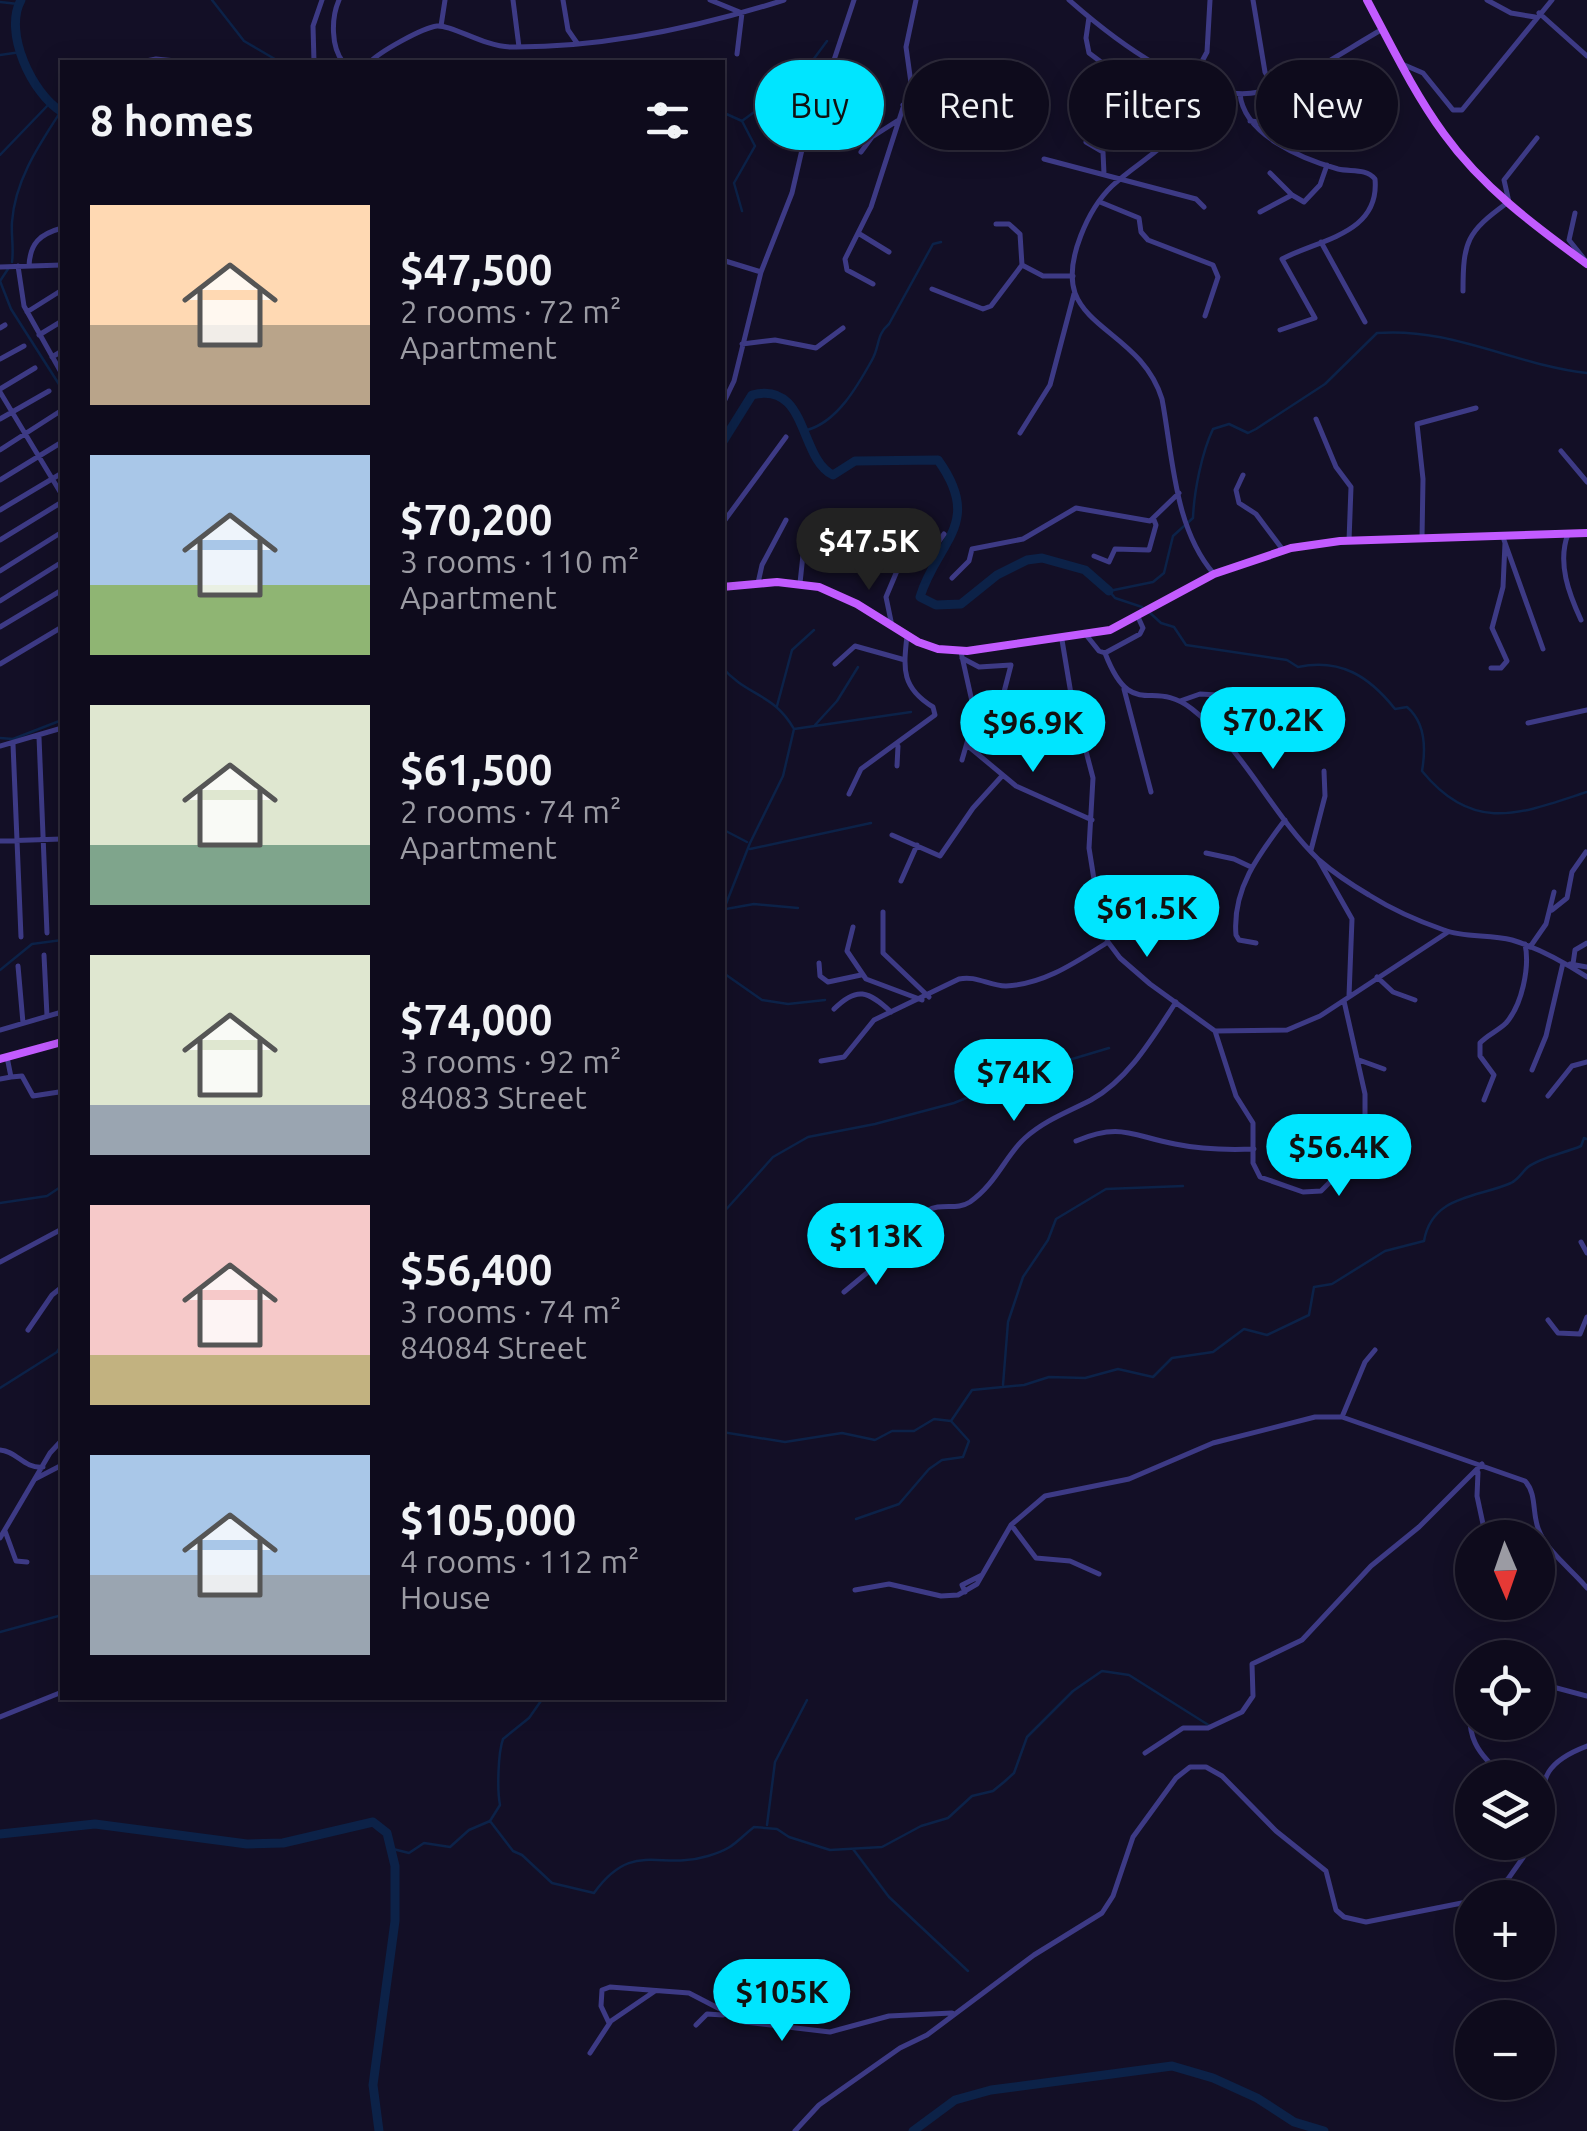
<!DOCTYPE html>
<html lang="en">
<head>
<meta charset="utf-8">
<style>
	body { margin:0; font-family:Ubuntu,sans-serif; background:#171425; color:#f1f3f6; height:100vh; display:flex; flex-direction:column; font-size:38px; white-space:nowrap }
	* { box-sizing:border-box; margin:0 }
	p { font-size:32px; color:#9b9ba3 }
	.icon { flex:none; width:55px; height:55px; fill:none; stroke:currentColor; stroke-width:2; stroke-linecap:round; stroke-linejoin:round }
	.map { position:relative; flex:1; overflow:hidden }
	.side { position:absolute; left:60px; top:60px; width:665px; height:1640px; display:flex; flex-direction:column; background:#0e0b1c; border-radius:0px; box-shadow:0 5px 25px #0003,0 0 0 2px #2e2b3b }
	.side>* { flex:none }
	.guide { position:absolute; left:755px; top:60px; width:680px; height:90px; display:flex; gap:20px }
	.needle { width:65px; rotate:178deg }
	.fabs { position:absolute; left:1455px; top:1520px; display:grid; gap:20px }
	.fabs a { display:grid; place-items:center; width:100px; height:100px; border-radius:50%; background:#0e0b1c; box-shadow:0 5px 25px #0003,0 0 0 2px #2e2b3b; font-size:50px }
	.price { position:absolute; translate:-50% -85px; padding:0 22px; border-radius:35px; background:#00e5ff; color:#111; font-size:32px; line-height:65px; filter:drop-shadow(0 2px 5px #0008) }
	.price::after { content:''; position:absolute; left:50%; top:60px; width:30px; height:22px; margin-left:-15px; background:inherit; clip-path:polygon(0 0,100% 0,50% 100%) }
	.price.on { background:#222; color:#fff }
	ul { padding:0; list-style:none }
	li { display:flex; align-items:center; gap:30px; height:250px; padding:0 30px }
	li span { display:grid; place-items:center; flex:none; width:280px; height:200px; border-radius:0px; color:#555 }
	li>.icon { margin-inline-start:auto }
	span .icon { width:120px; height:120px; fill:#fffc; stroke-width:1 }
	li b { font-size:42px }
	h2 { display:flex; justify-content:space-between; align-items:center; height:120px; padding:0 30px; font-size:42px }
	.chip { padding:0 35px; border-radius:45px; background:#0e0b1c; box-shadow:0 5px 25px #0003,0 0 0 2px #2e2b3b; font-size:35px; line-height:90px }
	.chip.on { background:#00e5ff; color:#111 }
	.map>svg:first-child { display:block }
	.lines { fill:none; stroke-linecap:round; stroke-linejoin:round }
	.stream { stroke:#0c2248; stroke-width:2.5 }
	.river { stroke:#0c2248; stroke-width:9 }
	.minor { stroke:#3d3a85; stroke-width:5 }
	.major { stroke:#c25bff; stroke-width:8 }
</style>
</head>
<body>
<div class="map">
<svg width="1587" height="2131" viewBox="0 0 1587 2131">
	<rect width="100%" height="100%" fill="#130f26"/>
	<g class="lines">
		<path class="stream" d="M 212,0 L 244,41 L 280,62
			M 0,2 L 18,4
			M 0,55 L 21,52
			M 722,112 L 742,121 L 755,146 L 734,183 L 742,211
			M 742,121 L 799,79 L 827,41
			M 0,155 L 50,103
			M 12,262 C 14,248 11,235 12,222 C 15,180 39,145 61,111
			M 8,269 L 0,281 L 11,309 L 62,389
			M 807,430 C 837,422 857,387 872,360 C 880,346 876,335 889,324 L 933,244 L 941,242
			M 1109,591 L 1153,582 L 1164,573 L 1173,536 L 1193,518 C 1194,491 1202,452 1213,429 L 1229,424 L 1248,433 L 1256,429 L 1325,384 L 1377,333 C 1451,327 1515,365 1587,373
			M 1110,592 L 1115,598 L 1142,607
			M 1149,612 L 1161,623 L 1174,627 L 1186,645 L 1287,660 L 1298,667 C 1340,658 1369,676 1395,709 L 1407,707 C 1426,723 1426,748 1422,771 C 1474,835 1522,813 1587,792
			M 722,667 C 747,697 773,692 794,729 L 783,776 L 750,843 L 722,914
			M 777,706 L 792,650 L 814,630
			M 815,725 L 837,701 L 858,667
			M 794,729 L 911,712
			M 0,738 L 13,739 L 62,720
			M 722,829 L 747,842
			M 750,849 L 871,823
			M 726,909 L 754,904 L 798,908
			M 0,970 L 32,944 L 62,940
			M 722,972 L 762,1000 L 788,1004 L 825,1000
			M 0,1203 L 47,1196 L 62,1186
			M 722,1214 L 773,1157 L 808,1137 L 875,1124 L 954,1103 L 1032,1071 L 1109,1048
			M 1003,1385 L 1008,1322 L 1023,1277 L 1048,1240 L 1056,1219 L 1106,1189 L 1183,1186
			M 0,1388 L 57,1352 L 62,1344
			M 722,1432 L 785,1442 L 842,1433 L 875,1440 L 892,1431 L 914,1431 L 934,1419 L 951,1421 L 972,1390 L 1024,1385 L 1049,1377 L 1085,1378 L 1118,1369 L 1153,1377 L 1172,1358 L 1213,1352 L 1244,1329 L 1267,1335 L 1309,1315 L 1314,1287 L 1332,1284 L 1385,1251 L 1424,1241 C 1432,1195 1477,1198 1511,1183 C 1519,1179 1522,1172 1528,1167 C 1541,1157 1565,1153 1581,1146 L 1584,1138 L 1587,1139
			M 856,1519 L 899,1504 L 929,1469 L 942,1460 L 963,1457 L 969,1441 L 951,1421
			M 0,1632 L 62,1615
			M 490,1821 L 513,1851 L 522,1855 L 552,1883 L 594,1893 C 633,1839 659,1871 708,1856 C 735,1848 736,1841 754,1827 L 777,1829 L 789,1837 L 830,1850 L 882,1847 L 921,1826 L 948,1818 L 972,1796 L 993,1791 L 1004,1782 L 1014,1773 L 1027,1737 L 1073,1691 L 1102,1671 L 1129,1675 L 1210,1726
			M 767,1825 L 775,1762 L 807,1700
			M 393,1849 L 409,1853 L 424,1843 L 450,1847 L 469,1830 L 490,1821 L 500,1805 C 497,1790 498,1753 503,1739 L 529,1718 L 543,1698
			M 853,1849 L 889,1897 L 968,1971"/>
		<path class="river" d="M 21,0 C 3,32 32,94 62,112
			M 722,443 L 752,395 C 808,380 799,459 833,475 L 855,461 L 938,460 C 984,524 937,541 920,597 L 936,605 L 961,604 L 997,575 L 1027,560 L 1042,558 L 1085,570 L 1109,591
			M 0,1834 L 95,1824 L 247,1844 L 283,1843 L 373,1822 L 387,1833 L 395,1866 L 395,1921 L 373,2085 L 379,2131
			M 913,2131 L 955,2100 L 991,2090 L 1172,2066 L 1213,2078 L 1257,2098 L 1294,2122 L 1324,2131"/>
		<path class="minor" d="M 339,0 C 331,18 331,47 343,62
			M 513,0 L 519,47
			M 563,0 L 568,30 L 577,43
			M 710,0 L 742,13 L 737,54
			M 1069,0 C 1112,38 1197,105 1259,92 C 1297,85 1348,48 1383,29
			M 1253,0 L 1265,72 L 1274,88
			M 1487,0 L 1511,13 L 1535,17
			M 1539,13 L 1587,56
			M 1089,17 L 1086,38 L 1089,53 L 1137,89
			M 441,26 L 445,0
			M 141,62 L 156,59 L 186,62
			M 314,62 L 313,26 L 322,0
			M 370,62 C 381,51 422,28 437,26 C 453,25 483,46 510,47 C 603,48 696,28 784,0
			M 1402,64 L 1423,73 L 1453,110 L 1462,110 L 1552,0
			M 1192,80 L 1207,52 L 1210,0
			M 1198,82 C 1194,97 1192,112 1182,125 C 1164,150 1134,165 1112,186 C 1089,208 1064,261 1075,293 C 1089,331 1144,342 1162,399 C 1173,457 1174,528 1214,574
			M 1240,94 C 1244,135 1302,159 1338,169 C 1351,172 1366,168 1375,179 C 1380,234 1320,239 1282,259 L 1315,318 L 1280,330
			M 903,105 L 915,116 L 966,134
			M 1250,121 L 1272,123 L 1317,102
			M 1086,142 L 1103,152 L 1104,174
			M 861,152 L 872,137 L 897,121
			M 1044,159 L 1196,199 L 1204,207
			M 1270,173 L 1292,195
			M 1100,202 L 1139,218 L 1141,232 L 1148,240 L 1213,265 L 1218,277 L 1205,316
			M 1509,202 L 1504,180 L 1537,138
			M 1260,212 L 1292,195 L 1304,202 L 1320,185 L 1327,165
			M 1575,213 L 1569,240 L 1585,260
			M 996,224 L 1009,224 L 1020,234 L 1022,265
			M 858,233 L 889,252
			M 1321,242 L 1365,322
			M 722,260 L 761,272
			M 18,266 L 24,306 L 62,374
			M 29,266 C 30,243 40,234 62,228
			M 0,267 L 62,265
			M 873,284 L 847,270 L 845,259 L 871,207 L 911,83 L 906,47 L 916,0
			M 932,289 L 983,309 L 991,306 L 1022,265 L 1043,276 L 1073,276
			M 1463,291 C 1463,241 1467,232 1507,203
			M 27,312 L 62,290
			M 0,328 L 5,325
			M 39,335 L 62,321
			M 742,344 L 775,340 L 816,348 L 843,328
			M 52,357 L 62,351
			M 0,359 L 24,346
			M 0,389 L 35,368
			M 0,392 L 62,495
			M 722,406 L 734,381 L 761,272 L 792,193 L 810,115 L 830,72 L 854,0
			M 0,419 L 49,391
			M 1316,419 L 1336,467 L 1351,487 L 1349,541
			M 1020,433 L 1050,385 L 1074,294
			M 0,450 L 59,412
			M 1561,451 L 1587,482
			M 1243,475 L 1236,490 L 1239,503 L 1256,514 L 1283,550
			M 0,480 L 62,442
			M 0,510 L 62,473
			M 722,524 L 786,437
			M 1568,534 C 1557,563 1569,594 1581,620
			M 1422,538 L 1423,479 L 1417,424 L 1476,408
			M 0,540 L 62,502
			M 1504,540 L 1543,649
			M 886,545 L 902,559 L 886,597 L 892,626
			M 1094,556 L 1109,562 L 1115,549 L 1149,550 L 1156,525 L 1154,520
			M 902,559 L 928,557 L 944,534
			M 0,571 L 62,532
			M 952,578 L 969,561 L 972,549 L 1023,539 L 1076,508 L 1150,521 L 1179,493
			M 758,583 L 762,565 L 786,520
			M 800,583 L 803,555 L 820,515
			M 0,601 L 62,562
			M 0,627 L 62,590
			M 1087,636 L 1099,651 L 1105,653 C 1132,723 1152,677 1192,709 C 1245,750 1271,814 1319,860 C 1334,873 1352,885 1369,895 C 1393,910 1418,921 1444,930 C 1464,938 1490,934 1512,940 C 1538,948 1564,962 1587,977
			M 1062,640 L 1071,694 L 1093,778 L 1089,848 L 1100,917 L 1108,942 L 1120,958 L 1150,984 L 1215,1031 L 1287,1030 L 1320,1016 L 1448,932
			M 961,652 L 975,715 L 962,760
			M 1105,653 L 1140,634 L 1143,628 L 1138,617
			M 962,658 L 979,667 L 1011,665 L 1004,692
			M 0,664 L 62,627
			M 835,664 L 855,646 L 905,660
			M 1491,668 L 1501,668 L 1507,661 L 1492,628 L 1503,587 L 1505,543
			M 1124,689 L 1151,792
			M 1180,701 L 1200,694 L 1303,700
			M 1528,723 L 1587,710
			M 39,737 L 47,933
			M 13,744 L 21,937
			M 0,746 L 62,728
			M 968,746 L 1016,786 L 1092,820
			M 1036,747 L 1047,744 L 1067,749 L 1083,739
			M 897,766 L 898,746
			M 849,794 L 861,769 L 935,715 L 933,707 C 902,688 903,670 907,636
			M 892,835 L 940,856 L 973,808 L 1002,776
			M 0,841 L 62,839
			M 1311,850 L 1325,796 L 1324,771
			M 1206,853 L 1234,859 L 1251,867
			M 1318,859 L 1352,919 L 1349,996
			M 901,881 L 917,845
			M 1552,910 L 1567,898 L 1572,872 L 1586,852
			M 883,912 L 883,953 L 929,997
			M 853,927 L 847,951 L 866,979 L 922,1000
			M 1256,943 L 1239,940 L 1236,935 C 1232,889 1259,854 1285,820
			M 1530,947 L 1546,924 L 1554,892
			M 44,955 L 47,1016
			M 819,963 L 820,976 L 828,982 L 861,975
			M 1570,964 L 1587,967
			M 1573,964 L 1575,950 L 1587,943
			M 18,966 L 23,1023
			M 1377,977 L 1393,992 L 1415,1000
			M 1344,1001 L 1365,1094 L 1365,1139 L 1380,1169
			M 834,1009 C 857,986 868,991 891,1012
			M 0,1030 L 62,1012
			M 1215,1031 L 1236,1096 L 1253,1123 L 1253,1163 L 1260,1177 L 1303,1192 L 1321,1191 L 1333,1179 L 1363,1121
			M 1359,1060 L 1384,1069
			M 821,1061 L 844,1057 L 874,1020 L 959,979 C 976,975 989,986 1006,986 C 1045,984 1076,962 1108,942
			M 1532,1070 L 1546,1036 L 1563,963
			M 11,1077 L 22,1076 L 33,1096 L 59,1092 L 62,1096
			M 0,1079 L 11,1077 L 7,1057
			M 1548,1096 L 1572,1066 L 1587,1062
			M 1484,1100 L 1494,1075 L 1480,1056 L 1480,1043 C 1487,1035 1498,1031 1506,1023 C 1522,1005 1530,967 1525,944
			M 1076,1141 C 1121,1122 1132,1136 1175,1144 C 1199,1149 1229,1150 1254,1149
			M 1581,1242 L 1587,1253
			M 0,1262 L 62,1229
			M 844,1292 L 880,1262 L 927,1211 C 941,1202 956,1211 970,1202 C 996,1184 1006,1155 1025,1138 C 1045,1120 1068,1112 1091,1100 C 1129,1079 1153,1037 1176,1002
			M 1548,1320 L 1558,1333 L 1580,1334 L 1587,1317
			M 28,1330 L 52,1295 L 62,1287
			M 1342,1417 L 1365,1362 L 1375,1350
			M 0,1450 C 17,1451 24,1469 43,1467
			M 1478,1472 L 1477,1496 L 1486,1538
			M 35,1479 L 62,1465
			M 1012,1526 L 1036,1558 L 1070,1561 L 1099,1574
			M 5,1531 L 16,1561 L 27,1562
			M 0,1538 L 50,1453 L 62,1440
			M 855,1590 L 889,1584 L 941,1596 L 958,1595 L 977,1584 L 1011,1525 L 1045,1496 L 1129,1479 L 1213,1443 L 1315,1417 L 1342,1417 L 1525,1481 C 1538,1495 1531,1516 1540,1533 C 1550,1554 1572,1570 1587,1588
			M 965,1592 L 962,1585 L 982,1575
			M 1538,1683 L 1587,1696
			M 1472,1697 C 1464,1735 1477,1755 1507,1778
			M 1538,1697 L 1552,1688
			M 0,1717 L 62,1692
			M 1145,1753 L 1183,1728 L 1208,1728 L 1242,1712 L 1253,1696 L 1252,1664 L 1302,1640 L 1371,1566 L 1419,1527 L 1482,1464
			M 1538,1833 C 1545,1786 1534,1766 1587,1746
			M 1480,1898 L 1508,1879 L 1534,1842
			M 609,2023 L 601,2006 L 602,1990 L 610,1987 L 689,1993 L 745,2022 L 830,2032 L 889,2016 L 952,2013
			M 696,2025 L 707,2014 L 723,2015
			M 590,2053 L 611,2021 L 655,1991
			M 795,2131 L 819,2105 L 900,2048 L 927,2035 L 1034,1955 L 1102,1913 L 1113,1896 L 1133,1837 L 1176,1778 L 1190,1767 L 1206,1767 L 1222,1776 L 1276,1831 L 1326,1871 L 1336,1910 L 1344,1917 L 1366,1922 L 1472,1901"/>
		<path class="major" d="M 1367,0 C 1391,45 1414,93 1444,134 C 1482,187 1535,226 1587,264
			M 722,587 L 777,582 L 819,587 L 857,604 L 918,642 L 938,649 L 967,651 L 1110,630 L 1214,574 L 1291,548 L 1340,541 L 1587,533
			M 0,1059 L 62,1042"/>
	</g>
</svg>
<div class="fabs">
<a><svg class="needle" viewBox="-14 -14 28 28"><path d="M0-13l5 13h-10z" fill="#e53935"/><path d="M0 13l5-13h-10z" fill="#9b9ba3"/></svg></a>
<a><svg class="icon" aria-label="locate" viewBox="0 0 24 24"><circle cx="12" cy="12" r="6"/><path d="M12 2v4M12 18v4M2 12h4M18 12h4"/></svg></a>
<a><svg class="icon" aria-label="layers" viewBox="0 0 24 24"><path d="M12 4l9 5-9 5-9-5zM3 14l9 5 9-5"/></svg></a>
<a>+</a>
<a>−</a>
</div>
<b class="price on" style="left:869px;top:593px">$47.5K</b>
<b class="price" style="left:1273px;top:772px">$70.2K</b>
<b class="price" style="left:1033px;top:775px">$96.9K</b>
<b class="price" style="left:1147px;top:960px">$61.5K</b>
<b class="price" style="left:1014px;top:1124px">$74K</b>
<b class="price" style="left:1339px;top:1199px">$56.4K</b>
<b class="price" style="left:876px;top:1288px">$113K</b>
<b class="price" style="left:782px;top:2044px">$105K</b>
<div class="guide">
<a class="chip on">Buy</a>
<a class="chip">Rent</a>
<a class="chip">Filters</a>
<a class="chip">New</a>
</div>
<section class="side">
<h2>8 homes<svg class="icon" aria-label="filters" viewBox="0 0 24 24"><path d="M4 7h16M4 17h16"/><circle cx="9" cy="7" r="2"/><circle cx="15" cy="17" r="2"/></svg></h2>
<ul>
<li><span style="background:linear-gradient(#ffd9b3 60%,#b9a48a 0)"><svg class="icon" aria-label="home" viewBox="0 0 24 24"><path d="M3 11l9-7 9 7M6 9v11h12V9"/></svg></span><div><b>$47,500</b><p>2 rooms · 72 m²</p><p>Apartment</p></div></li>
<li><span style="background:linear-gradient(#a9c7e8 65%,#8fb573 0)"><svg class="icon" aria-label="home" viewBox="0 0 24 24"><path d="M3 11l9-7 9 7M6 9v11h12V9"/></svg></span><div><b>$70,200</b><p>3 rooms · 110 m²</p><p>Apartment</p></div></li>
<li><span style="background:linear-gradient(#dfe7d0 70%,#7fa58c 0)"><svg class="icon" aria-label="home" viewBox="0 0 24 24"><path d="M3 11l9-7 9 7M6 9v11h12V9"/></svg></span><div><b>$61,500</b><p>2 rooms · 74 m²</p><p>Apartment</p></div></li>
<li><span style="background:linear-gradient(#dfe7d0 75%,#9aa5b1 0)"><svg class="icon" aria-label="home" viewBox="0 0 24 24"><path d="M3 11l9-7 9 7M6 9v11h12V9"/></svg></span><div><b>$74,000</b><p>3 rooms · 92 m²</p><p>84083 Street</p></div></li>
<li><span style="background:linear-gradient(#f6c9c9 75%,#c2b280 0)"><svg class="icon" aria-label="home" viewBox="0 0 24 24"><path d="M3 11l9-7 9 7M6 9v11h12V9"/></svg></span><div><b>$56,400</b><p>3 rooms · 74 m²</p><p>84084 Street</p></div></li>
<li><span style="background:linear-gradient(#a9c7e8 60%,#9aa5b1 0)"><svg class="icon" aria-label="home" viewBox="0 0 24 24"><path d="M3 11l9-7 9 7M6 9v11h12V9"/></svg></span><div><b>$105,000</b><p>4 rooms · 112 m²</p><p>House</p></div></li>
</ul>
</section>
</div>
</body>
</html>
